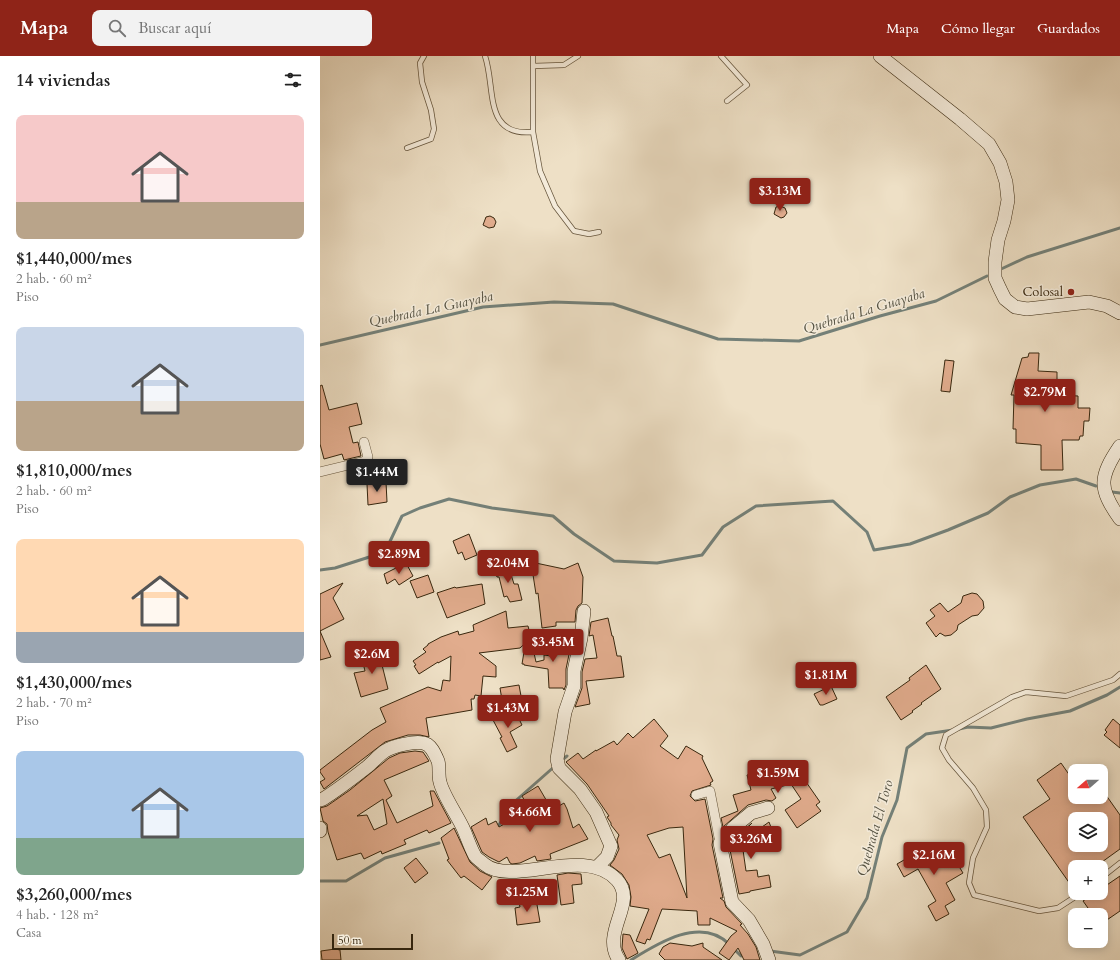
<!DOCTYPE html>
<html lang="es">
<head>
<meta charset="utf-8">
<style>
	body { margin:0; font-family:Cardo,serif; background:#f2f2f2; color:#222; height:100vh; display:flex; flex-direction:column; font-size:15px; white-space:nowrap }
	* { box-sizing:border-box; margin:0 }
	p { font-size:13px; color:#767676 }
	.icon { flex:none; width:22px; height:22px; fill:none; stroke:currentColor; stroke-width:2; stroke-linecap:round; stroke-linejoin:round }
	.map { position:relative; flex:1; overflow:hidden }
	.drawer { display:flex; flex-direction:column; background:#fff; width:320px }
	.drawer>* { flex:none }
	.needle { width:26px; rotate:250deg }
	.tools { position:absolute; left:748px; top:708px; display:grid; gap:8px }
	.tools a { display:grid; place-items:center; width:40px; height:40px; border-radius:8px; background:#fff; box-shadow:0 2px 10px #0003; font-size:20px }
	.scale { position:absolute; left:12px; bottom:10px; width:81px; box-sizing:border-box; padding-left:4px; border:2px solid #38270e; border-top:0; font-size:11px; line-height:14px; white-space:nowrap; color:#38270e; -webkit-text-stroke:3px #f4ebda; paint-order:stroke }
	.price { position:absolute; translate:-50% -34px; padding:0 9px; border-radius:4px; background:#8f2418; color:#fff; font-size:13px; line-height:26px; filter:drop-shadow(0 1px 2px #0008) }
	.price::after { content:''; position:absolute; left:50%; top:24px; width:12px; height:9px; margin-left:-6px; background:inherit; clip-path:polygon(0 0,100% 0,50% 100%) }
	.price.on { background:#222; color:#fff }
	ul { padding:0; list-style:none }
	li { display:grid; align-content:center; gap:8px; height:212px; padding:0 16px }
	li span { display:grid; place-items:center; height:124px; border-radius:8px; color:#555 }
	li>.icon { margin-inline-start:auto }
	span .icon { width:72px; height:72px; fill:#fffc; stroke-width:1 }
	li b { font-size:17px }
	h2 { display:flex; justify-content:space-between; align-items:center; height:48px; padding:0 16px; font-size:17px }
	header { display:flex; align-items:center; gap:24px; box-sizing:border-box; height:56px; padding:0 20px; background:#8f2418; color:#fff }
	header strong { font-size:19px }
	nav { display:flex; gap:22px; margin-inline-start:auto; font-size:14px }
	.search { width:280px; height:36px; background:#f2f2f2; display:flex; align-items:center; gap:10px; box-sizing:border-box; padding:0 14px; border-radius:8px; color:#767676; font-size:15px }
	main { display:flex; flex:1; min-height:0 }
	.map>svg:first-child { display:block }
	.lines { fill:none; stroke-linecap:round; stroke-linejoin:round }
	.stream { stroke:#748078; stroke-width:3 }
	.building { fill:#e1ac8d; stroke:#38270e; fill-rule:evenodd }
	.lane-casing { stroke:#66553c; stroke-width:6 }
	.street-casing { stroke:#66553c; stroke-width:10 }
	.secondary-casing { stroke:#38270e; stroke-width:14 }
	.lane { stroke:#f4ebda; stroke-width:4.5 }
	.street { stroke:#f4ebda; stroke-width:9 }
	.secondary { stroke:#f4ebda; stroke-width:13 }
	.poi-dot { fill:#8f2418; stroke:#f4ebda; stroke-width:1.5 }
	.labels { text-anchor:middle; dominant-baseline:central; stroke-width:3; stroke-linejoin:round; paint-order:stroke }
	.poi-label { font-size:13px; fill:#38270e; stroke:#f4ebda; text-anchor:end }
	.water-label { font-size:14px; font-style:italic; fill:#565343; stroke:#f4ebda }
</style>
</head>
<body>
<header>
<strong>Mapa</strong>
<div class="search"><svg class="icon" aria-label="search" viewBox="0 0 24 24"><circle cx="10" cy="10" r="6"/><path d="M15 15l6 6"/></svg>Buscar aquí</div>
<nav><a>Mapa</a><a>Cómo llegar</a><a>Guardados</a></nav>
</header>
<main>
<section class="drawer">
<h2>14 viviendas<svg class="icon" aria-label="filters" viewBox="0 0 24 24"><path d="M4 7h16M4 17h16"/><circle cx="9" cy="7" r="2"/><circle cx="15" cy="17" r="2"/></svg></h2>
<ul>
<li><span style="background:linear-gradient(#f6c9c9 70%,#b9a48a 0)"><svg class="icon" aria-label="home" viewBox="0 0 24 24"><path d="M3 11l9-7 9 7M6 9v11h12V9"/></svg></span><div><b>$1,440,000/mes</b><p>2 hab. · 60 m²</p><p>Piso</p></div></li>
<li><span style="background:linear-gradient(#c9d6e8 60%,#b9a48a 0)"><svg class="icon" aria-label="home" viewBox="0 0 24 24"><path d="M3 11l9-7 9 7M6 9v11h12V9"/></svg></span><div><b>$1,810,000/mes</b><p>2 hab. · 60 m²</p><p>Piso</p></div></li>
<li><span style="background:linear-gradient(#ffd9b3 75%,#9aa5b1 0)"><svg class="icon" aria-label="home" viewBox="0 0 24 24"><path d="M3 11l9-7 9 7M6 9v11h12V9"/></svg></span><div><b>$1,430,000/mes</b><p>2 hab. · 70 m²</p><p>Piso</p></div></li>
<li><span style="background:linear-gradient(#a9c7e8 70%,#7fa58c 0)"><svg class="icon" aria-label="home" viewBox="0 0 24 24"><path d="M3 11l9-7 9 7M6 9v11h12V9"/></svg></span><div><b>$3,260,000/mes</b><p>4 hab. · 128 m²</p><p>Casa</p></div></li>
</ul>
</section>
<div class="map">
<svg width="800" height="904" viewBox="0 0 800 904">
	<rect width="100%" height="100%" fill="#eee0c6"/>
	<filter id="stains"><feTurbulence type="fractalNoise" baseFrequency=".005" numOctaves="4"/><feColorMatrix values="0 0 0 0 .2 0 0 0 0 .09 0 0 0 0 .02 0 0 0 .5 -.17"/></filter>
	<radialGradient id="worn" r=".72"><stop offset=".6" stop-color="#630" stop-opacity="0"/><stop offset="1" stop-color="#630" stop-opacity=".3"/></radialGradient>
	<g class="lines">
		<path class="stream" d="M 679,214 L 707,201 L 800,172
			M 0,289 L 163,251 L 234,246 L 293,248 L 398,283 L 479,285 L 560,260 L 616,245 L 667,220
			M 792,436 L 800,437
			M 0,514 L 15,512 L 65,496 L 82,460 L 100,452 L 129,443 L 172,452 L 233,460 L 254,478 L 294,505 L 337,507 L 382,499 L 403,471 L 436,450 L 513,445 L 547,476 L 554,494 L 590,488 L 628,474 L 668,457 L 690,441 L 720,429 L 756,423 L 776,430
			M 639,673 L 648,671 L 671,672 L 707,663 L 750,655 L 787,639 L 800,631
			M 242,704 L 247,700
			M 179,769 L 192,748 L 235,710
			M 0,825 L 26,825 L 65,802 L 119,787
			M 413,892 L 421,900 L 424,898
			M 450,895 L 480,899 L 527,876 L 547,842 L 562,781 L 577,744 L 587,692 L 606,678 L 633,674
			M 311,904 C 338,887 381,860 409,888"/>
	</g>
	<path class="building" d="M 460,150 L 465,152 L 467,157 L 464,161 L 461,162 L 454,158 L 456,151 Z
		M 170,160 L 174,162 L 176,166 L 174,171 L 169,172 L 163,169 L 166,161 Z
		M 709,297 L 719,297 L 718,315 L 737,316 L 737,339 L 758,340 L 758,352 L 770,352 L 769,365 L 764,365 L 763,380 L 760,380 L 759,384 L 742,384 L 743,414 L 721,414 L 721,389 L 696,387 L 696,373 L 693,373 L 694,339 L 691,339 L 702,302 L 708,301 Z
		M 625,304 L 634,305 L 630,336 L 621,335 Z
		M 2,329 L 9,354 L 37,347 L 42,368 L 29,371 L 33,387 L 38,386 L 41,400 L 24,404 L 22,398 L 4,403 L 0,388 L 0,330 Z
		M 66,426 L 67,446 L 48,449 L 47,428 Z
		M 149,478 L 157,499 L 145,504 L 142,496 L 138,498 L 133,485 Z
		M 211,506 L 244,513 L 258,507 L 263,521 L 262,547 L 258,550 L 256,554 L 255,566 L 236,566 L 236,570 L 222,572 L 218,537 L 216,538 Z
		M 86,507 L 93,520 L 79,529 L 75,523 L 67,528 L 64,518 Z
		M 188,509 L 194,528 L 198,528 L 202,544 L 190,546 L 187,540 L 184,541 L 179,521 L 177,521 L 174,513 Z
		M 108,519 L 114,536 L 97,542 L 90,525 Z
		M 23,527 L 13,542 L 24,563 L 0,575 L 11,601 L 0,604 L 0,538 Z
		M 162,528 L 165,548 L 127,562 L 117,537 L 135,531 L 136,532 Z
		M 652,537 L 657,538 L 663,545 L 664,552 L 658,559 L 652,560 L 638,569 L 637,574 L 631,579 L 625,580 L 620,577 L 616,581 L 606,567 L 615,560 L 610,554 L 620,547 L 628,556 L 641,547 L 643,540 Z
		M 186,555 L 188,572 L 208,570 L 211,582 L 200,592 L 159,597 L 176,610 L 176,621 L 163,620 L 161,640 L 155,639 L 154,643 L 151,643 L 152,654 L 106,662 L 109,681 L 100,679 L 88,679 L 65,686 L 4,733 L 0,726 L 5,723 L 0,716 L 0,714 L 52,674 L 66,666 L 60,652 L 108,631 L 121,635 L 123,624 L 130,625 L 131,600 L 118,607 L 118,606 L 99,618 L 94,610 L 96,609 L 93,605 L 106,596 L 103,593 L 108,589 L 108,588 L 121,581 L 138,575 L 139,579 L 154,575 L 153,569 Z
		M 288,562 L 292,580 L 293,580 L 297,600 L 301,600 L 304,621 L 266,625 L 270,648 L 255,651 L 262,632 L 262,616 L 265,603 L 277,602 L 273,579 L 269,580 L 271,566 Z
		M 235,582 L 252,584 L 246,613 L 246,629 L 244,634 L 243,632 L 229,632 L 228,613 L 204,609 L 204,608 L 202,608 L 204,596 L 214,597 L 216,606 L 224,604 L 224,599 L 231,600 L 232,595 L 233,595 Z
		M 58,593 L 68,633 L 41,641 L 34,617 L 45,615 L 43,607 L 47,606 L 44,597 Z
		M 606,609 L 621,633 L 601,647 L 602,648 L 592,655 L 593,656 L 581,664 L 566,641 L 590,624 L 589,622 Z
		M 199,629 L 201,640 L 182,644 L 180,632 Z
		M 511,630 L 517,643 L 503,649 L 500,649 L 494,638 Z
		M 194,653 L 202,669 L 190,676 L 197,691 L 187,696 L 180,682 L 182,681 L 173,664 Z
		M 334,663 L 348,680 L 340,690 L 358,703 L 366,690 L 383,700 L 382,702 L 393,725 L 390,727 L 391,729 L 372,735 L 370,740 L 375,745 L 385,743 L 393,783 L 392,789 L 403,842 L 400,842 L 404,845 L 406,851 L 422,868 L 420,869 L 428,878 L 436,891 L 440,904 L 424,904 L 418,892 L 409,904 L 399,897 L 411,880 L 417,875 L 390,862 L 390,869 L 378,869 L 377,855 L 342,853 L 330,884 L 327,883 L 325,888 L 316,885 L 329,853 L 310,850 L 311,841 L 309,829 L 302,818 L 290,809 L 294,804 L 299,793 L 297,784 L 299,779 L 291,769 L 291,767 L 287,761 L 289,760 L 267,728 L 246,706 L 258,697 L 263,703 L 276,694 L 276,695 L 294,685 L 297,689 L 308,677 L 313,682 ZM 363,771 L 367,842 L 350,798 L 339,802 L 327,779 L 349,772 Z
		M 793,663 L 800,669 L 800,692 L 784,679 L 787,676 L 785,674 Z
		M 95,695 L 103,696 L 109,705 L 64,724 L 72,740 L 66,744 L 77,767 L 113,750 L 110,735 L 114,735 L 131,767 L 109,777 L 107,774 L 84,784 L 86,788 L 62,798 L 61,795 L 44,803 L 41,797 L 17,804 L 8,776 L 7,768 L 3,765 L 0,752 L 7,750 L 30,734 L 69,702 L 80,697 ZM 63,743 L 67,768 L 54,774 L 47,759 L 37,760 Z
		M 474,707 L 480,726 L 484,723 L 500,746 L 496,749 L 501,755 L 477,772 L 465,754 L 481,743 L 471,728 L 451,733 L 456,742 L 452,745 L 446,744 L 428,749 L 403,771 L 401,762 L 418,755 L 413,739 L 431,734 L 427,719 Z
		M 741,707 L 755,727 L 755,741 L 781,741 L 781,732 L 800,759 L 800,793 L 775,811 L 755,811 L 755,835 L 703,761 L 730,743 L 717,724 ZM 755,763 L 781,763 L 781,789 L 755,789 Z
		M 218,730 L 232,754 L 244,747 L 247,753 L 253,772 L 259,768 L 268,783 L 230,798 L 231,803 L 217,805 L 215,800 L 200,807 L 192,808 L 190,807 L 187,801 L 179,806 L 169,801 L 162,796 L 151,771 L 166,762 L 168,769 L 176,765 L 179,771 L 191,764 L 193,766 L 212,758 L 202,740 Z
		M 449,766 L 457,787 L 442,793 L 440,788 L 423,794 L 426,815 L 437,814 L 438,821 L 449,819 L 451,831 L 430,835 L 430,836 L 419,838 L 409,789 L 419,778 L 432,767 L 417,782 L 421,786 Z
		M 134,772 L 150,806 L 160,815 L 172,821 L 162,834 L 144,820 L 141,822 L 127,804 L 129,803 L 121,782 Z
		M 612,788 L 619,800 L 629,794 L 643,817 L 626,827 L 635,844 L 625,850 L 629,858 L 616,865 L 608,850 L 616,845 L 598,813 L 584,821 L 577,808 Z
		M 96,802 L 108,817 L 95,827 L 84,812 Z
		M 248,817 L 261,818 L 262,828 L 252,829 L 254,847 L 241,849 L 237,819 Z
		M 800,820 L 800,855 L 781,868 L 781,859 L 773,859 L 763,845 L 775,837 L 781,837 L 781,833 Z
		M 216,843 L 220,866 L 197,869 L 195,852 L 200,851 L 199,846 Z
		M 303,878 L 310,879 L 318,897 L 307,903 L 302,892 Z
		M 350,887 L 372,890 L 383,887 L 383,891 L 402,904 L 345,904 L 339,898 L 343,891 Z
		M 15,893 L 20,894 L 21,904 L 2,904 L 1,895 Z"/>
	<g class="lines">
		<defs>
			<path id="lane" d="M 165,0 C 176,32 163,81 213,76 L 213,0
				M 401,0 L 427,29 L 407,45
				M 213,10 L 244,9 L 258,0
				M 213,76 L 220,115 L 235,150 L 254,175 L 269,178 L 279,176
				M 87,92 L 111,83 L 114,73 L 111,54 L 102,26 L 100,7 L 104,0
				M 781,822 L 800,807
				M 761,837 L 738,852 L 719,855 L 654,839 L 649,827 L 653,802 L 667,771 L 666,754 L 653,732 L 629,704 L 622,692 L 626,679 L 692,641 L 706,636 L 746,640 L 793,624 L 800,618"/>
			<path id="street" d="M 0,416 L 45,405 L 48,401 L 44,386
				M 376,739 L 390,735 L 400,787"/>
			<path id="secondary" d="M 560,0 L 640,63 L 669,88 L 680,107 L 686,126 L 688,144 L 684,165 L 678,184 L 675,206 L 675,222 L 680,233 L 685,243 L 695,251 L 707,253 L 769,246 L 787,250 L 800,257
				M 800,390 C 779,421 778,432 800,463
				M 264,555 L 261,582 L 254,615 L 254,630 L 245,656 L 237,703 L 239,712 L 260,733 L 276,756 L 291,790 L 287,801 L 277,811
				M 0,744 L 3,743 C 19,733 33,722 47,711 C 53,706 59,699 65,695 C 73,690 94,685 103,687 C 111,688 115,698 118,705 C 120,711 118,719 120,726 C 123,739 137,759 143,772 C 147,781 150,791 155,800 C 157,803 161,805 164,808 C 193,832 264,788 297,824 C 318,847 280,876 299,904
				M 448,752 L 431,757 L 413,772 L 400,787 L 412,846 L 429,864 L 443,888 L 449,904
				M 0,772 L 0,775"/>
		</defs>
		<use href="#lane" class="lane-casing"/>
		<use href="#street" class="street-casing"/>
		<use href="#secondary" class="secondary-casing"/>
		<use href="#lane" class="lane"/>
		<use href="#street" class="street"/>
		<use href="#secondary" class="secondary"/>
	</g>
	<circle class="poi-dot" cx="751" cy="236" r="4"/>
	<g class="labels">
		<g class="poi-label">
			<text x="743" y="236">Colosal</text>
		</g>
		<g class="water-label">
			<text transform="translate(111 253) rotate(-12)">Quebrada La Guayaba</text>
			<text transform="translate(544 255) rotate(-17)">Quebrada La Guayaba</text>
			<text transform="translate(555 772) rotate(-74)">Quebrada El Toro</text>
		</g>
	</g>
	<rect width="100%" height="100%" filter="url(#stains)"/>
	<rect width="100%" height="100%" fill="url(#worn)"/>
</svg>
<div class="tools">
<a><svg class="needle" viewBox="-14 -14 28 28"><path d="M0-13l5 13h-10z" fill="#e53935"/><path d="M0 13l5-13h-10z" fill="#767676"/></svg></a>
<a><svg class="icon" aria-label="layers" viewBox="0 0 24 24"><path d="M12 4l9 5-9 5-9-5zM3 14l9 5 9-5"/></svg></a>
<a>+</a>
<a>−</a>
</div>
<div class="scale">50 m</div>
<b class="price" style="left:460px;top:156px">$3.13M</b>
<b class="price" style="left:725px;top:357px">$2.79M</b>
<b class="price on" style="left:57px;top:437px">$1.44M</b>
<b class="price" style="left:79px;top:519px">$2.89M</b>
<b class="price" style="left:188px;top:528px">$2.04M</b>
<b class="price" style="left:233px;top:607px">$3.45M</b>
<b class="price" style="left:52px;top:619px">$2.6M</b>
<b class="price" style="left:506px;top:640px">$1.81M</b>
<b class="price" style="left:188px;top:673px">$1.43M</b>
<b class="price" style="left:458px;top:738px">$1.59M</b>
<b class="price" style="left:210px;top:777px">$4.66M</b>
<b class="price" style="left:431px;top:804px">$3.26M</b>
<b class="price" style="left:614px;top:820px">$2.16M</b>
<b class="price" style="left:207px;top:857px">$1.25M</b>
</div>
</main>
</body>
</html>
